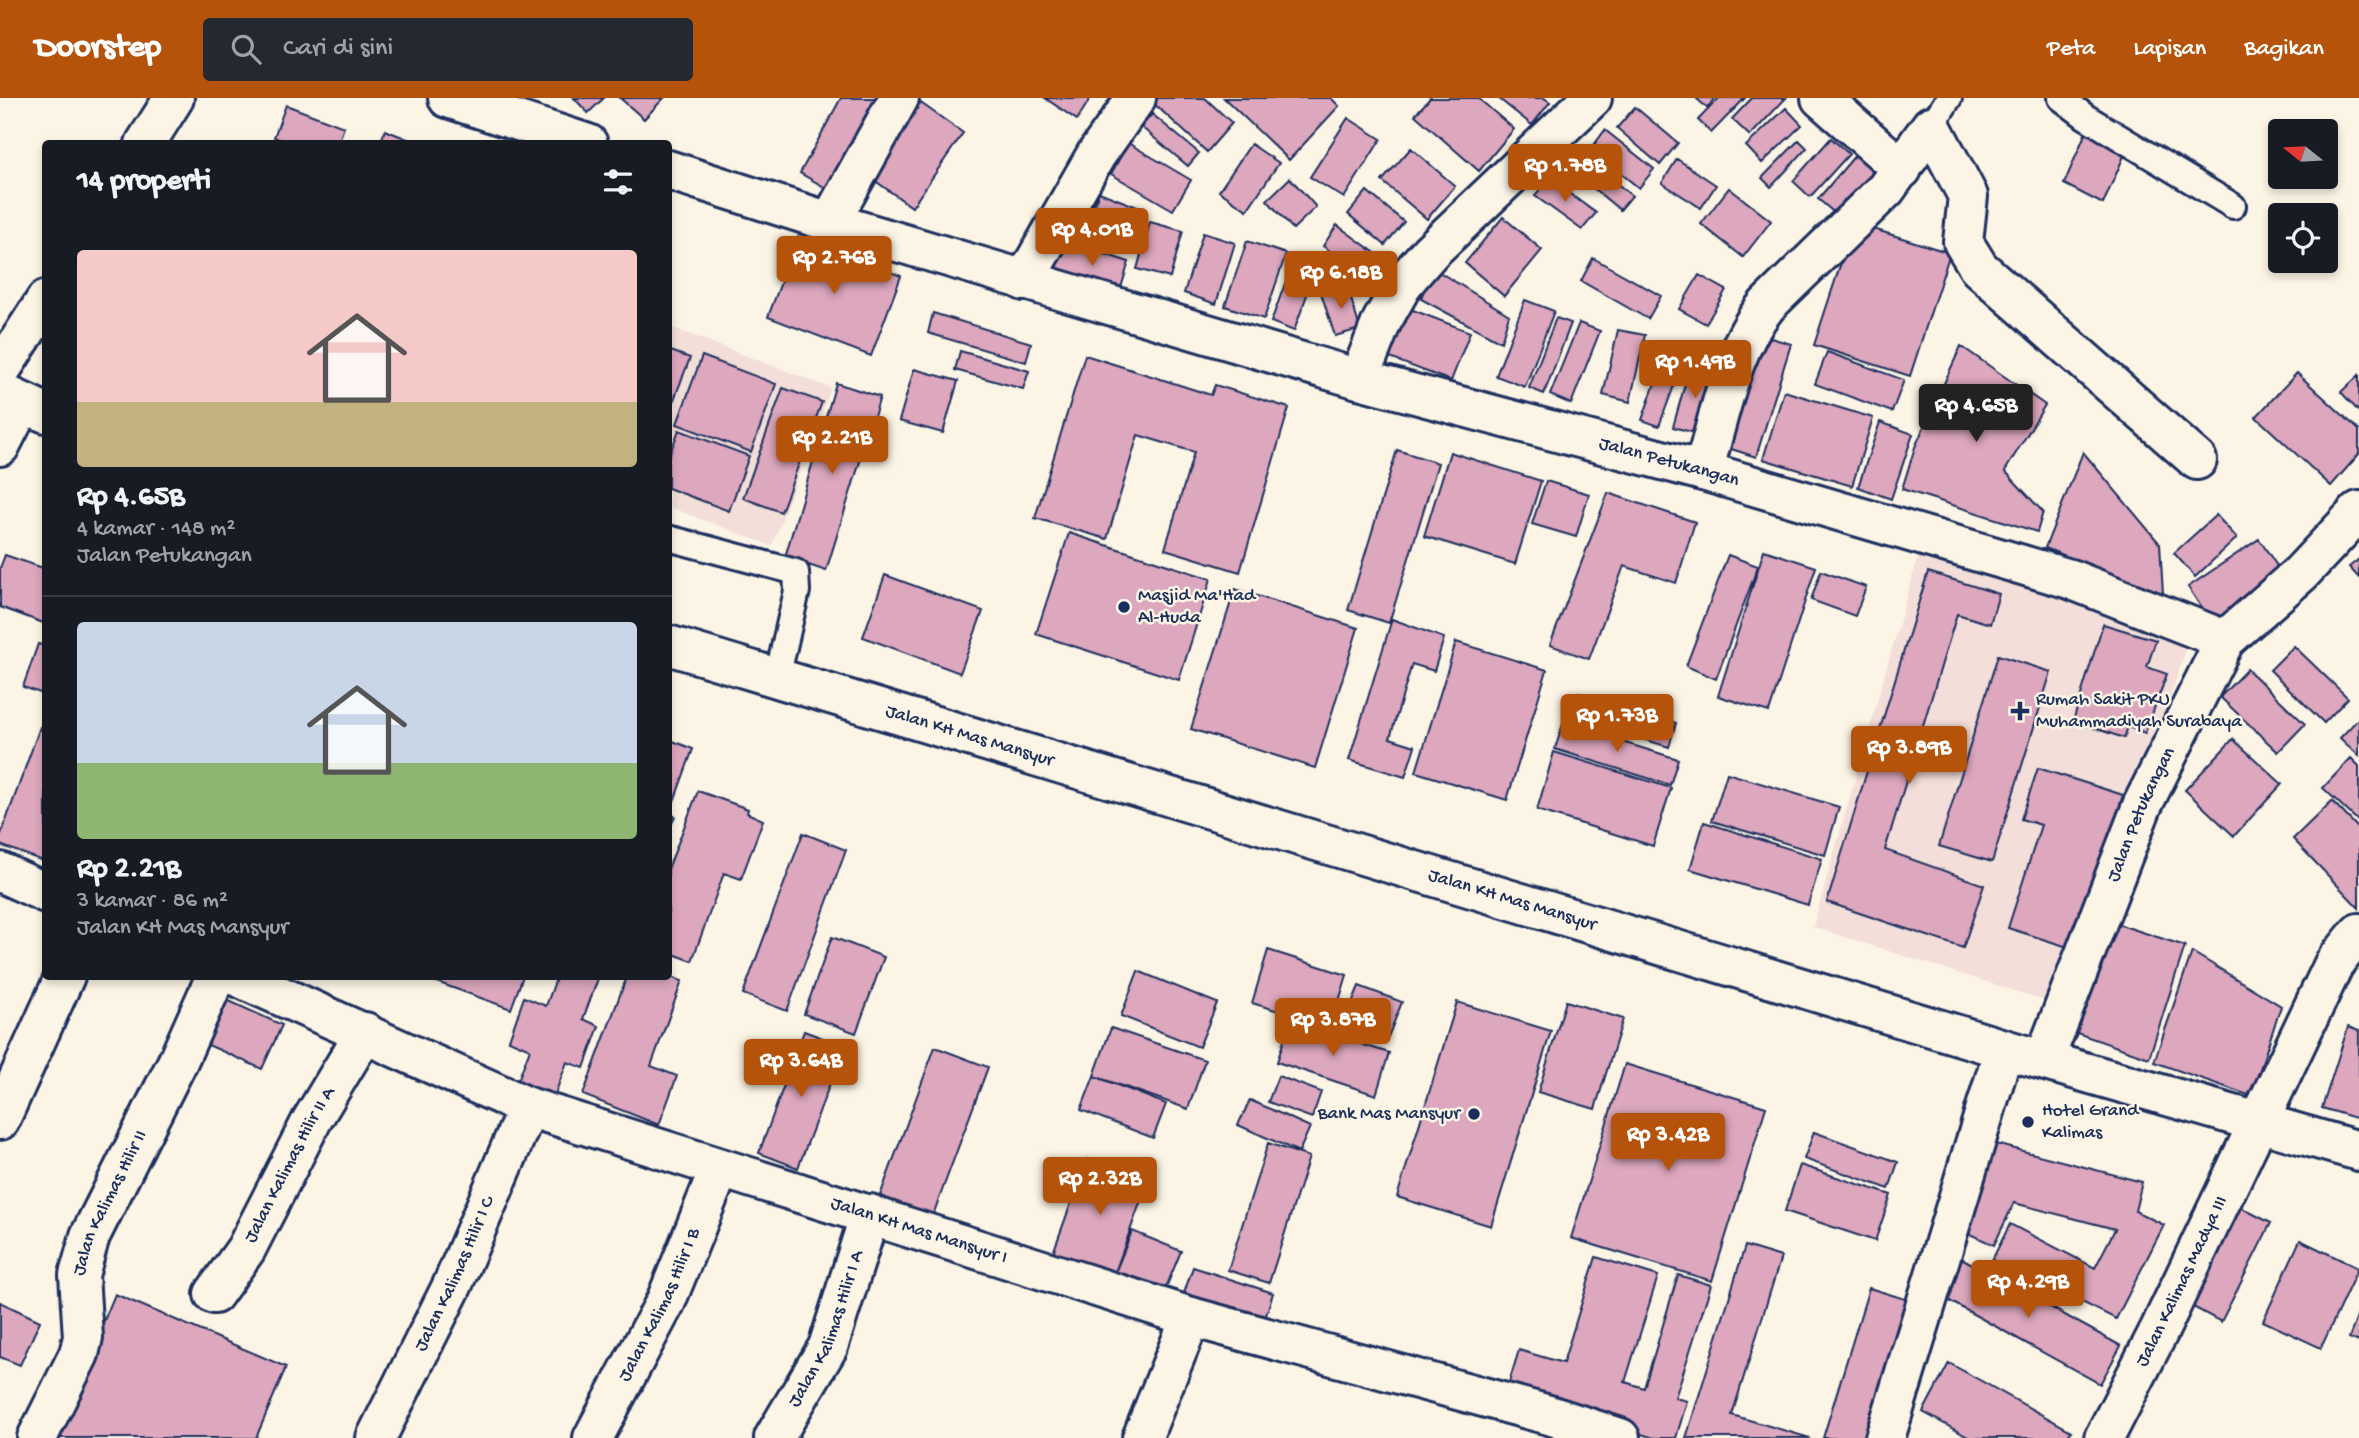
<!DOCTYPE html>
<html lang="id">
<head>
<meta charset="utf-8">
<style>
	body { margin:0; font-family:"Gochi Hand",sans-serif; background:#242831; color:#f1f3f6; height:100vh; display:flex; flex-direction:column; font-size:26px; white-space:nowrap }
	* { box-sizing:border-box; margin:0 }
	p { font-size:23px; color:#9ea1a6 }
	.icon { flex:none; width:38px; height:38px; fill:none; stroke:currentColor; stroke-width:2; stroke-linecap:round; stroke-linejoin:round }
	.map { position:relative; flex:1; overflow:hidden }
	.details { position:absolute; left:42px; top:42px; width:630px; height:840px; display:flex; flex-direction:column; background:#171b24; border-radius:7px; box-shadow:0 4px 10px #0003 }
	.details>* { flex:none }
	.needle { width:46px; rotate:288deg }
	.controls { position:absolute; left:2268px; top:21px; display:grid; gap:14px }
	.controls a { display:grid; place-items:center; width:70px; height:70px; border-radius:7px; background:#171b24; box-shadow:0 4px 10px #0003; font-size:35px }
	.price { position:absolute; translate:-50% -60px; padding:0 16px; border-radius:7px; background:#b45309; color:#fff; font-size:23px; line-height:46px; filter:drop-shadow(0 2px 4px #0008) }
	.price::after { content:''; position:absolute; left:50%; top:42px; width:21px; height:16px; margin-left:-10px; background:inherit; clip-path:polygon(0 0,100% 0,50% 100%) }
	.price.current { background:#222; color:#fff }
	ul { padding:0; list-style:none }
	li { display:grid; align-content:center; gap:14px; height:371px; padding:0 35px }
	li+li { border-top:2px solid #363941 }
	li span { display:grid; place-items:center; height:217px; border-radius:7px; color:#555 }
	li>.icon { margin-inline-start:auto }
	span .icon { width:126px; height:126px; fill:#fffc; stroke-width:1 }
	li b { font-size:30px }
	h2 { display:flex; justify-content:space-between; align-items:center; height:84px; padding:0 35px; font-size:30px }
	header { display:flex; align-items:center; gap:42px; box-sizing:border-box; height:98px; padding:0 35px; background:#b45309; color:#fff }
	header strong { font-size:33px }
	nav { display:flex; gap:38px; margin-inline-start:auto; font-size:24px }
	.search { width:490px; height:63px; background:#242831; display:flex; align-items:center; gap:18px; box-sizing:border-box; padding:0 24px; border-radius:7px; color:#9ea1a6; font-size:26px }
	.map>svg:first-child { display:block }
	.built { fill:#f3ded9 }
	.building { fill:#dda7bd; stroke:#1b2f5e; stroke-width:2 }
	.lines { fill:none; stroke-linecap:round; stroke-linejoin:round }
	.lane-casing { stroke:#1b2f5e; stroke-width:30 }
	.street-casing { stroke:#1b2f5e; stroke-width:44 }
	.secondary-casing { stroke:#1b2f5e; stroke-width:44 }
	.lane { stroke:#fcf5e5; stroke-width:24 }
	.street { stroke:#fcf5e5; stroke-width:38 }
	.secondary { stroke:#fcf5e5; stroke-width:38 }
	.poi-dot { fill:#1b2f5e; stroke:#fcf5e5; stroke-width:2.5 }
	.labels { text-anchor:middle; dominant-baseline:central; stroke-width:5; stroke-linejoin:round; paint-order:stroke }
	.street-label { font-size:19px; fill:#1b2f5e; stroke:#fcf5e5 }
	.poi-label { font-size:19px; fill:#1b2f5e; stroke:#fcf5e5; text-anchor:start }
</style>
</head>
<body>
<header>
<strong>Doorstep</strong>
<div class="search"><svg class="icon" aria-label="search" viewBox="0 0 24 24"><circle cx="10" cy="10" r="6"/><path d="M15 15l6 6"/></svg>Cari di sini</div>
<nav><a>Peta</a><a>Lapisan</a><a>Bagikan</a></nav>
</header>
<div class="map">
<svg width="2359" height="1340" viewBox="0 0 2359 1340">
	<rect width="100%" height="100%" fill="#fcf5e5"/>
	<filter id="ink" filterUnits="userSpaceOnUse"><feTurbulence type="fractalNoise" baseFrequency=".0143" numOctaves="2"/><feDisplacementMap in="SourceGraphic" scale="14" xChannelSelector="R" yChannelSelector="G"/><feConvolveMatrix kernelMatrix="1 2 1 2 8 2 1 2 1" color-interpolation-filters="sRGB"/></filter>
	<g filter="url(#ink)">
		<path class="built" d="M 668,228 L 831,290 L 772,448 L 669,409 Z
			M 1920,452 L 2190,539 L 2141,686 L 2055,906 L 1813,829 Z"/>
		<path class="building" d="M 574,0 L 604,0 L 588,15 Z
			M 620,0 L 664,0 L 644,21 Z
			M 841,0 L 877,0 L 826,90 L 800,75 Z
			M 1045,0 L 1089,0 L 1090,1 L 1077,22 Z
			M 1154,0 L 1205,0 L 1232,25 L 1207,54 L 1151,3 Z
			M 1224,0 L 1331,0 L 1339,8 L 1289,62 Z
			M 1430,0 L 1478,0 L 1514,31 L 1479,73 L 1415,17 Z
			M 1498,0 L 1544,0 L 1550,4 L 1532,27 Z
			M 1696,0 L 1715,0 L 1707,10 Z
			M 1719,0 L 1745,0 L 1711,35 L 1698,22 Z
			M 1752,0 L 1786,0 L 1750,38 L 1732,21 Z
			M 918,3 L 963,35 L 912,109 L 867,77 Z
			M 286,7 L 344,29 L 338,46 L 290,46 L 274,39 Z
			M 1635,9 L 1678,45 L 1660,67 L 1617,30 Z
			M 1786,10 L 1802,27 L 1762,65 L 1746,48 Z
			M 1152,16 L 1199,55 L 1188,68 L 1141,29 Z
			M 1348,20 L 1381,41 L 1344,100 L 1310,79 Z
			M 2088,29 L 2127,51 L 2103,106 L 2064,86 Z
			M 385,32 L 420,46 L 380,46 Z
			M 1605,32 L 1654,71 L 1639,90 L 1591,51 Z
			M 1831,40 L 1849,56 L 1810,99 L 1793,83 Z
			M 1799,42 L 1807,50 L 1771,89 L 1762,80 Z
			M 1128,45 L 1191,82 L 1173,112 L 1111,76 Z
			M 1251,46 L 1279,65 L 1247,112 L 1219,93 Z
			M 1411,50 L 1455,88 L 1427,121 L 1382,83 Z
			M 1857,55 L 1876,71 L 1837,117 L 1818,101 Z
			M 1583,58 L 1632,98 L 1620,112 L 1571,72 Z
			M 1677,61 L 1716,87 L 1701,110 L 1662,85 Z
			M 1290,80 L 1316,109 L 1293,131 L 1267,102 Z
			M 1548,80 L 1596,115 L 1582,132 L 1535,98 Z
			M 1729,90 L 1771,123 L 1743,159 L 1701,126 Z
			M 1367,93 L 1404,124 L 1385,147 L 1348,116 Z
			M 1099,94 L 1140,110 L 1127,145 L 1086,128 Z
			M 1503,119 L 1542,152 L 1504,198 L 1465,165 Z
			M 1150,124 L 1183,133 L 1170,180 L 1137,171 Z
			M 1854,125 L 1950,155 L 1910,278 L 1814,247 Z
			M 1337,127 L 1382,160 L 1367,180 L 1323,148 Z
			M 1203,135 L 1235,145 L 1216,206 L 1184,195 Z
			M 798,139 L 901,178 L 871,258 L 768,219 Z
			M 1065,143 L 1129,164 L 1119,196 L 1054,176 Z
			M 1247,143 L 1286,156 L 1264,221 L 1225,208 Z
			M 1593,160 L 1661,198 L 1648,221 L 1581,183 Z
			M 1431,169 L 1509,217 L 1501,244 L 1421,201 Z
			M 1699,177 L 1726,192 L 1706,226 L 1679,211 Z
			M 1286,183 L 1309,191 L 1294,233 L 1271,224 Z
			M 1347,187 L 1360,231 L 1335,238 L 1321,195 Z
			M 1525,202 L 1554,213 L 1525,289 L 1496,278 Z
			M 1400,207 L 1470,234 L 1451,283 L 1382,257 Z
			M 933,215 L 1031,245 L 1026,264 L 928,235 Z
			M 1556,220 L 1571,225 L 1544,296 L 1529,290 Z
			M 1579,225 L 1600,233 L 1571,306 L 1550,297 Z
			M 1618,232 L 1645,237 L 1630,304 L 1603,297 Z
			M 1754,235 L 1791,246 L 1756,359 L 1719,347 Z
			M 1670,243 L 1688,250 L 1659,328 L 1642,322 Z
			M 1961,248 L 2045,307 L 2005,373 L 2043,414 L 2037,434 L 1902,391 L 1915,349 Z
			M 668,252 L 690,260 L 668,317 Z
			M 960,253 L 1029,273 L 1023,291 L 955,272 Z
			M 1827,254 L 1904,282 L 1892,314 L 1815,286 Z
			M 1085,257 L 1211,297 L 1215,287 L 1289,310 L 1240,474 L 1165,451 L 1194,354 L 1138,337 L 1107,441 L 1035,420 Z
			M 702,258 L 776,286 L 751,354 L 677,326 Z
			M 1690,268 L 1717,276 L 1699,336 L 1673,329 Z
			M 914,271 L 958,283 L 943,335 L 899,323 Z
			M 2297,275 L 2359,332 L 2359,356 L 2331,388 L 2256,319 Z
			M 2359,277 L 2359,314 L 2341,294 Z
			M 836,285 L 880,299 L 826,473 L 785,459 Z
			M 783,290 L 822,304 L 781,414 L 743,400 Z
			M 1784,293 L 1873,320 L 1852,388 L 1763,361 Z
			M 1880,324 L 1913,336 L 1891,401 L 1858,389 Z
			M 679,332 L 749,358 L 729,413 L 668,390 L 668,360 Z
			M 1397,352 L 1438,365 L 1389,525 L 1348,512 Z
			M 1450,354 L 1541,383 L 1515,466 L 1424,438 Z
			M 2083,354 L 2160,446 L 2163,496 L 2045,450 Z
			M 1546,383 L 1589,396 L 1576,439 L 1532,426 Z
			M 1608,395 L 1695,424 L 1676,485 L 1624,468 L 1589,561 L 1550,547 Z
			M 2216,417 L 2237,440 L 2195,479 L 2174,455 Z
			M 1069,435 L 1211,481 L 1179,582 L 1036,536 Z
			M 2259,441 L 2283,477 L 2211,524 L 2188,489 Z
			M 1764,452 L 1816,469 L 1769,614 L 1718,598 Z
			M 5,457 L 46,471 L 46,526 L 0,509 L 0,470 Z
			M 1728,457 L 1758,468 L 1716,581 L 1686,568 Z
			M 2359,461 L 2359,480 L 2349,469 Z
			M 1821,473 L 1866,489 L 1855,518 L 1811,502 Z
			M 1928,474 L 1999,496 L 1990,526 L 1957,516 L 1885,752 L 1984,787 L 1963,850 L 1827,804 Z
			M 885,477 L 983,513 L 960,575 L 863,539 Z
			M 1235,491 L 1358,530 L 1315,670 L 1191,631 Z
			M 1392,521 L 1444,540 L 1434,573 L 1412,566 L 1390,640 L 1415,648 L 1405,679 L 1349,662 Z
			M 2103,526 L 2156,542 L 2147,569 L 2167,576 L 2145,635 L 2128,629 L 2124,640 L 2073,623 Z
			M 1456,544 L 1547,572 L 1507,702 L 1416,674 Z
			M 38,546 L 46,548 L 46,597 L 23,589 Z
			M 2294,548 L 2348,600 L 2324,625 L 2270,572 Z
			M 1998,557 L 2051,574 L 1992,764 L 1939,748 Z
			M 2247,571 L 2305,626 L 2278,654 L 2220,599 Z
			M 1578,595 L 1676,625 L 1669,649 L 1570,619 Z
			M 2359,620 L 2359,658 L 2340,640 Z
			M 1563,626 L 1678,661 L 1670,687 L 1555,651 Z
			M 40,629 L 46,631 L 46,764 L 0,747 L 0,739 Z
			M 668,641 L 693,651 L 673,706 L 668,704 Z
			M 2233,641 L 2282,686 L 2234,738 L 2185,692 Z
			M 1554,654 L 1671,690 L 1653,748 L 1537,712 Z
			M 2351,660 L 2359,668 L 2359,724 L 2323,690 Z
			M 2038,670 L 2123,697 L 2074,851 L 2008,830 L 2041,727 L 2021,721 Z
			M 1727,675 L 1839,709 L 1825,757 L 1712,723 Z
			M 698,693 L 748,711 L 747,715 L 763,722 L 741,781 L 724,775 L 692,863 L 668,854 L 668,771 Z
			M 2332,703 L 2359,731 L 2359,810 L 2293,741 Z
			M 668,716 L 675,718 L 668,735 Z
			M 1704,724 L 1822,761 L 1808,807 L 1690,771 Z
			M 803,735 L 846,752 L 787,913 L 743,896 Z
			M 2102,821 L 2185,848 L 2149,960 L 2065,931 Z
			M 832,839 L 884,859 L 856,935 L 804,916 Z
			M 1268,852 L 1347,877 L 1331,929 L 1252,905 Z
			M 2192,854 L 2281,908 L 2251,998 L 2154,964 Z
			M 1138,873 L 1217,905 L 1199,949 L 1121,918 Z
			M 420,878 L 523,878 L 511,911 Z
			M 557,878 L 599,878 L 583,921 L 599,928 L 584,970 L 567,964 L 554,999 L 517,985 L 530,951 L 509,942 L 524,899 L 546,908 Z
			M 627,878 L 668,878 L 682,883 L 651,968 L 677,978 L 659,1027 L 583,997 Z
			M 1359,888 L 1402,904 L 1388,939 L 1345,922 Z
			M 218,898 L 282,927 L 262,971 L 199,943 Z
			M 1566,903 L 1623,921 L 1595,1011 L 1538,994 Z
			M 1457,904 L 1551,933 L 1491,1128 L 1397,1099 Z
			M 1290,923 L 1389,955 L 1376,997 L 1277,964 Z
			M 2348,929 L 2359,933 L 2359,1021 L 2322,1010 Z
			M 1111,930 L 1205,962 L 1188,1011 L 1094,978 Z
			M 804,933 L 844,948 L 798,1070 L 759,1055 Z
			M 935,949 L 988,969 L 933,1117 L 880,1098 Z
			M 1625,966 L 1766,1009 L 1712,1183 L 1571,1140 Z
			M 1094,978 L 1166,1006 L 1153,1040 L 1081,1012 Z
			M 1278,978 L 1321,994 L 1312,1020 L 1268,1004 Z
			M 1250,1002 L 1310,1029 L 1299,1054 L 1238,1027 Z
			M 1814,1034 L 1898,1064 L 1889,1091 L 1804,1061 Z
			M 1268,1045 L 1309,1059 L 1269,1185 L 1228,1172 Z
			M 1996,1046 L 2142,1084 L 2135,1113 L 2164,1127 L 2116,1221 L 2082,1204 L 2080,1208 L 1992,1162 L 2010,1126 L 2095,1170 L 2115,1131 L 2014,1105 L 1994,1147 L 1954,1129 L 1987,1057 L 1992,1059 Z
			M 1087,1061 L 1148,1083 L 1114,1177 L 1053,1155 Z
			M 1800,1067 L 1891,1097 L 1875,1143 L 1785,1113 Z
			M 2232,1105 L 2271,1125 L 2221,1224 L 2182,1203 Z
			M 1132,1133 L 1181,1153 L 1163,1197 L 1114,1177 Z
			M 2300,1142 L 2358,1170 L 2321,1250 L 2263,1223 Z
			M 1745,1148 L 1781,1159 L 1732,1317 L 1810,1340 L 1686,1340 Z
			M 1956,1157 L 2121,1248 L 2100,1286 L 1935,1195 Z
			M 1596,1159 L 1658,1178 L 1625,1284 L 1644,1290 L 1678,1177 L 1711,1187 L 1675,1300 L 1687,1303 L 1676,1340 L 1654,1340 L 1506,1294 L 1519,1252 L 1563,1265 Z
			M 1193,1169 L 1273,1195 L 1263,1227 L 1182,1201 Z
			M 1869,1190 L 1915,1204 L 1873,1340 L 1823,1340 Z
			M 115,1196 L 286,1269 L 256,1340 L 55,1340 Z
			M 0,1204 L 40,1223 L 20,1267 L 0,1259 Z
			M 2359,1214 L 2359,1244 L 2349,1240 Z
			M 1949,1265 L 2071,1333 L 2067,1340 L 1970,1340 L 1923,1314 Z"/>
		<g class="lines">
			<defs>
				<path id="lane" d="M 2061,0 L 2086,19 L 2233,108
					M 1931,28 L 1949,0
					M 668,440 L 796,474 L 797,493 L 777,580"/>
				<g id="street">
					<path d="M 448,0 L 588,46"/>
					<path d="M 1821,0 L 1902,71"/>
					<path d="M 145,46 L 174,0"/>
					<path id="s1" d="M 668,72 L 830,124 L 1359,281 L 1703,373 L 2070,481 L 2225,542"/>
					<path d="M 830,124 L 899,0"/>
					<path d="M 1024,183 L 1096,57 L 1136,0"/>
					<path d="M 0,273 L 46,202"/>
					<path d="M 1359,281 L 1382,223 L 1404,184 L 1430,154 L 1592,0"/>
					<path d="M 0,348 L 22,305"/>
					<path d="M 1703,373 C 1720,318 1730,252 1767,207 L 1886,91 L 1931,28 L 1968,98 L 1963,144 L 1979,170 L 2197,362"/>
					<path d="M 0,774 L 46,795"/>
					<path id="s2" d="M 236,878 L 528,1009 L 1191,1219 L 1549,1317 L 1620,1340"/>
					<path id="s3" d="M 2044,962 L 2142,708 L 2225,542 L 2301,475 L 2359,413"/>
					<path d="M 0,1022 L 65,878"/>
					<path id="s4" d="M 214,1196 L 246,1151 L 312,1022 L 365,934"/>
					<path id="s5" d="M 37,1340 L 79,1256 L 83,1239 L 79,1177 L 90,1138 L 178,963 L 216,878"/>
					<path id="s6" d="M 376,1340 L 452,1188 L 528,1009"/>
					<path id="s7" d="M 593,1340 L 666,1203 L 719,1072"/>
					<path id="s8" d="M 774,1340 L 828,1249 L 870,1116"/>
					<path d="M 1142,1340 L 1191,1219"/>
					<path d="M 1885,1340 L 2004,951"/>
					<path id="s9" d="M 2104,1340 L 2159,1233 L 2334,866 L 2359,835"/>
				</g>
				<g id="secondary">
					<path d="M 0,294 L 46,315"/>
					<path id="s10" d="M 668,547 L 2004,951 L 2359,1053"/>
				</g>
			</defs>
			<use href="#lane" class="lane-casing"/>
			<use href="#street" class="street-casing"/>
			<use href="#secondary" class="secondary-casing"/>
			<use href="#lane" class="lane"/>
			<use href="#street" class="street"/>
			<use href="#secondary" class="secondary"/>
		</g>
	</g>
	<g class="poi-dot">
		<circle cx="1124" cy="509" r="7"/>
		<path d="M2016.5 602.5h7v7h7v7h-7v7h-7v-7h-7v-7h7z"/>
		<circle cx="1474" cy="1016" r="7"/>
		<circle cx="2028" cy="1024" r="7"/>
	</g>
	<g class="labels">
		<g class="street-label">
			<text stroke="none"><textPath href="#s1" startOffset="1043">Jalan Petukangan</textPath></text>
			<text stroke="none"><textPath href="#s10" startOffset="315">Jalan KH Mas Mansyur</textPath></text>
			<text stroke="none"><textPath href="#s3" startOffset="264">Jalan Petukangan</textPath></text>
			<text stroke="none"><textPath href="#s10" startOffset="882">Jalan KH Mas Mansyur</textPath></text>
			<text stroke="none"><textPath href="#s4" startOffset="150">Jalan Kalimas Hilir II A</textPath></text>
			<text stroke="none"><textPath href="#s5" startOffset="252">Jalan Kalimas Hilir II</textPath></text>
			<text stroke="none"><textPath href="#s2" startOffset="730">Jalan KH Mas Mansyur I</textPath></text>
			<text stroke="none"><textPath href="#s6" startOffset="182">Jalan Kalimas Hilir I C</textPath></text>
			<text stroke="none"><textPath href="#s9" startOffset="175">Jalan Kalimas Madya III</textPath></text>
			<text stroke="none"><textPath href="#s7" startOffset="149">Jalan Kalimas Hilir I B</textPath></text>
			<text stroke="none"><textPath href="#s8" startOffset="122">Jalan Kalimas Hilir I A</textPath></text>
		</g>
		<g class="poi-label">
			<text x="1138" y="498">Masjid Ma'Had<tspan x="1138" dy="22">Al-Huda</tspan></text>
			<text x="2036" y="602">Rumah Sakit PKU<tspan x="2036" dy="22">Muhammadiyah Surabaya</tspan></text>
			<text x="2042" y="1013">Hotel Grand<tspan x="2042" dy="22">Kalimas</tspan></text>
			<text x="1460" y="1016" text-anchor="end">Bank Mas Mansyur</text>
		</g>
	</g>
</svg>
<div class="controls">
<a><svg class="needle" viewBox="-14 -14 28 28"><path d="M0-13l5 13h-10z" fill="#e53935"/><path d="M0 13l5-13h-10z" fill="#9ea1a6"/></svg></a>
<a><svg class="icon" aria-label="locate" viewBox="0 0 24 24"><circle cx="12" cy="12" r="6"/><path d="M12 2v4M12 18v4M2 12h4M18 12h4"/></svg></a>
</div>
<b class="price" style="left:1565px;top:106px">Rp 1.78B</b>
<b class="price" style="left:1092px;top:170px">Rp 4.01B</b>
<b class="price" style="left:834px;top:198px">Rp 2.76B</b>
<b class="price" style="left:1341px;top:213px">Rp 6.18B</b>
<b class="price" style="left:1695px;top:302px">Rp 1.49B</b>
<b class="price current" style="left:1976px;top:346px">Rp 4.65B</b>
<b class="price" style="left:832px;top:378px">Rp 2.21B</b>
<b class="price" style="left:1617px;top:656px">Rp 1.73B</b>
<b class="price" style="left:1909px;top:688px">Rp 3.89B</b>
<b class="price" style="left:1333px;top:960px">Rp 3.87B</b>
<b class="price" style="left:801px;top:1001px">Rp 3.64B</b>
<b class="price" style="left:1668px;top:1075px">Rp 3.42B</b>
<b class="price" style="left:1100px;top:1119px">Rp 2.32B</b>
<b class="price" style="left:2028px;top:1222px">Rp 4.29B</b>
<section class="details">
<h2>14 properti<svg class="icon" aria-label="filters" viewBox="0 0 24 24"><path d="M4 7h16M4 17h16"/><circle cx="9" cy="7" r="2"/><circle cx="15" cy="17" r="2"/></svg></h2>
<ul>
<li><span style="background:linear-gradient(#f6c9c9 70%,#c2b280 0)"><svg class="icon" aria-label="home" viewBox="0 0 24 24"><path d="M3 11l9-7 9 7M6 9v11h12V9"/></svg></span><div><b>Rp 4.65B</b><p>4 kamar · 148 m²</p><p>Jalan Petukangan</p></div></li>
<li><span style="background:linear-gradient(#c9d6e8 65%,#8fb573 0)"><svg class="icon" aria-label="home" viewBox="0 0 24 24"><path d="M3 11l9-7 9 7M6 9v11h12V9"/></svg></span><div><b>Rp 2.21B</b><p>3 kamar · 86 m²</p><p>Jalan KH Mas Mansyur</p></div></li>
</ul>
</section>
</div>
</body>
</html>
